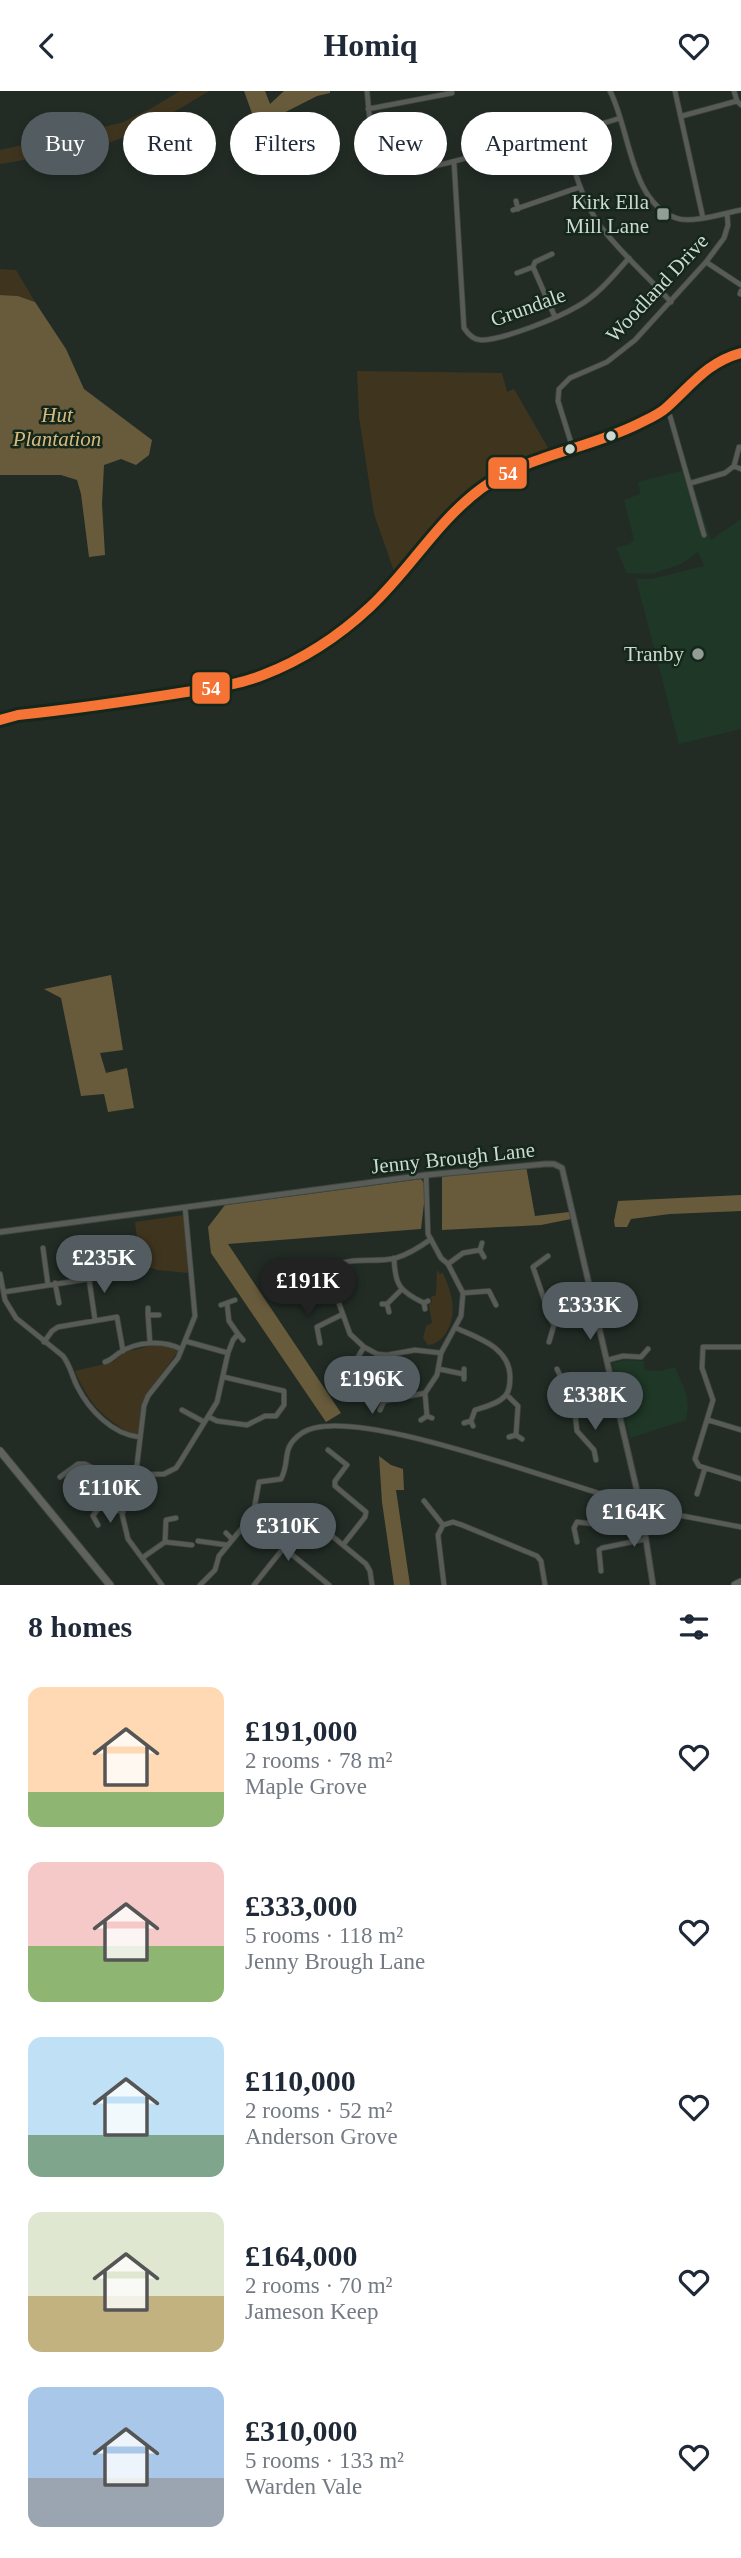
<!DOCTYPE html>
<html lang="en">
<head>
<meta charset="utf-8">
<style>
	body { margin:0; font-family:"Times New Roman",serif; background:#f6f6f7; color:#1f2937; height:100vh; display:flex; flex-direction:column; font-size:26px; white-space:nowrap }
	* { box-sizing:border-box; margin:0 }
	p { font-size:23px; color:#747a83 }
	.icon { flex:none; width:38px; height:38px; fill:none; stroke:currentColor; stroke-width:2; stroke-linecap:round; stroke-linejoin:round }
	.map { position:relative; height:1494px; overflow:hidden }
	.sheet { display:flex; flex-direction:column; background:#fff; flex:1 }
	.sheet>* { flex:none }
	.banner { position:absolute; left:21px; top:21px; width:700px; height:63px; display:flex; gap:14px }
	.price { position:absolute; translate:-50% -60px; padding:0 16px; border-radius:24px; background:#535d61; color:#fff; font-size:23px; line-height:46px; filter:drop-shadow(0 2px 4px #0008) }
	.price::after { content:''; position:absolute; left:50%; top:42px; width:21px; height:16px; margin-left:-10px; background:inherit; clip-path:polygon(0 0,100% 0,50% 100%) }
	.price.on { background:#222; color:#fff }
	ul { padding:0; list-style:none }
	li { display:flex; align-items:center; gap:21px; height:175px; padding:0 28px }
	li span { display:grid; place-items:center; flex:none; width:196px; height:140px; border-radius:14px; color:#555 }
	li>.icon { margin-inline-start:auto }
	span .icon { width:84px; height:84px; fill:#fffc; stroke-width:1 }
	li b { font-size:30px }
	h2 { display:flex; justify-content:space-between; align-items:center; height:84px; padding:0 28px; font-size:30px }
	.pill { padding:0 24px; border-radius:32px; background:#fff; box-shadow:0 4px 10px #0003; font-size:24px; line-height:63px }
	.pill.on { background:#535d61; color:#fff }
	header { display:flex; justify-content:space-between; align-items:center; height:91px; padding:0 28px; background:#fff; font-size:32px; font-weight:700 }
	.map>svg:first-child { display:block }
	.built { fill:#1f3727 }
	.green { fill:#3f351f }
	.forest { fill:#685b3c }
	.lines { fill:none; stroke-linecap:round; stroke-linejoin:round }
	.minor-casing { stroke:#3e4741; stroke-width:6 }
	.tertiary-casing { stroke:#3e4741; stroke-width:7 }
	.secondary-casing { stroke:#3e4741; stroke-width:8 }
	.primary-casing { stroke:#3e4741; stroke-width:9 }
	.trunk-casing { stroke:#3e4741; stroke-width:9 }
	.minor { stroke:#585b56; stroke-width:4.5 }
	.tertiary { stroke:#585b56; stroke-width:5 }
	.secondary { stroke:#5a5c58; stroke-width:6 }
	.primary { stroke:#61635f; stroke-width:7 }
	.trunk { stroke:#5f625d; stroke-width:7 }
	.bus-1-casing { stroke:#14271a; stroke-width:16 }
	.bus-1 { stroke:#f57335; stroke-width:10 }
	.poi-dot { fill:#929d95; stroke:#14271a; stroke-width:2.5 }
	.bus-dot { fill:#cedad1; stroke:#14271a; stroke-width:2.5 }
	.labels { text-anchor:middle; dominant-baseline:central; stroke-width:5; stroke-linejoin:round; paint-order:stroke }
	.poi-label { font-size:21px; fill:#cedad1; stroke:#14271a; text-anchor:end }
	.street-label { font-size:21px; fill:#cedad1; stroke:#14271a }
	.park-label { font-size:21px; font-style:italic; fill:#d8ba7f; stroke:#14271a }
	.line-badge { stroke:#14271a; stroke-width:2.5 }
	.badge-label { font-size:19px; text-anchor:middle; font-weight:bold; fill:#fff }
</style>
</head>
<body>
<header><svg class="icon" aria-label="back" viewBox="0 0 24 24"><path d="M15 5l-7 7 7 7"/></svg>Homiq<svg class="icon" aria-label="heart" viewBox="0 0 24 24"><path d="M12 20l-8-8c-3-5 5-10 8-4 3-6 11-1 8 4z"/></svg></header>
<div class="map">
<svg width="741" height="1494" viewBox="0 0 741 1494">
	<rect width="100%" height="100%" fill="#222c25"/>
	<path class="built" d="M 688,378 L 711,449 L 741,428 L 741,638 L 679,653 L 636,488 L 651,488 L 704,475 L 698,461 L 681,473 L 652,483 L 627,482 L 616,457 L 630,453 L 634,449 L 624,409 L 640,403 L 638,391 Z
		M 626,1269 L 644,1270 L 644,1279 L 660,1280 L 675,1276 L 686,1302 L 688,1316 L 686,1329 L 630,1347 L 612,1272 Z"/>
	<path class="green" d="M 180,0 L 209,0 L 144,39 L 111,51 L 72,61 L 0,73 L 0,59 L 121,32 L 150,18 Z
		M 0,178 L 16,179 L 35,211 L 18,205 L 0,204 Z
		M 357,280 L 502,282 L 507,301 L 514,298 L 551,362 C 529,370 506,377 486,389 C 449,411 421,448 394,480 L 374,423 L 359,326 Z
		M 184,1124 L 188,1182 L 157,1179 L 140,1173 L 135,1131 Z
		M 437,1179 L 440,1183 L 443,1182 C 452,1203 458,1221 446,1242 C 441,1249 436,1253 428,1254 L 423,1247 L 426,1235 L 432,1232 L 429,1214 L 432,1211 L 431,1206 L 436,1204 Z
		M 154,1254 L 168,1255 L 179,1259 L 146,1305 L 141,1315 L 139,1341 L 133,1344 C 102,1326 89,1313 75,1280 L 113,1271 L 125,1261 Z"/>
	<path class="forest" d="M 244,0 L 265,0 L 270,13 L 284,0 L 330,0 L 330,2 L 317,5 L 264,32 L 253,25 Z
		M 0,204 L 18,205 L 35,211 L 66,258 L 84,298 L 152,349 L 149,364 L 136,374 L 121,368 L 104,374 L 102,413 L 105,464 L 89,466 L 81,403 L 77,389 L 61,384 L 0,384 Z
		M 111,884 L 123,959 L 100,962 L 106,982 L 127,977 L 134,1017 L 108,1021 L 104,1003 L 81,1005 L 61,907 L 44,898 Z
		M 526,1075 L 535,1125 L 569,1121 L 571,1128 L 541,1134 L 442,1139 L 442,1084 Z
		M 421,1088 L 426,1095 L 421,1138 L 228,1153 L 341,1322 L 326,1331 L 211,1162 L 208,1136 L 225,1114 Z
		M 741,1104 L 741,1120 L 670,1123 L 631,1128 L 627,1136 L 615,1136 L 614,1130 L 618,1110 Z
		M 379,1365 L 391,1374 L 403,1378 L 404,1399 L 396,1399 L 410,1494 L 394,1494 L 382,1411 Z"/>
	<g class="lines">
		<defs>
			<path id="minor" d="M 367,0 L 373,65 L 376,73 C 405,94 502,54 537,46 C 565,40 593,37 620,27
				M 610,0 C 630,38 630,111 676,127 C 691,133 725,122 741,119
				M 675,0 L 703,127
				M 734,0 L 737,10
				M 368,18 L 452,2
				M 682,25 L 737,10 L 741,14
				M 565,41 C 572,74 581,108 601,136 C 622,163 648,186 671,211
				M 454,71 L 464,237 C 468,243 473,249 481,249 C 503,249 558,227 578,215 C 598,204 614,184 629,167
				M 516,110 L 518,118
				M 513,119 L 580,96
				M 706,171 L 741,194
				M 533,176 L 535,171 L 552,163
				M 517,182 L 533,176 L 555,226
				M 740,203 L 741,200
				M 664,318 L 670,325 L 704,444
				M 573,358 L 558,310 L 559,298 L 570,287 L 607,271 L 635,249 L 706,171 L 724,147 L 728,134 L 727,122
				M 734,375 L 739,356
				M 691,392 L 725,382 L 734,375 L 741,378
				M 431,1148 C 420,1156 409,1163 396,1167 C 370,1174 340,1160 323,1188 L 337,1207 L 350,1243 L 364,1256 L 377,1263 L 387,1264 L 415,1259 L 441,1262
				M 482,1152 L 480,1159 L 484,1166
				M 72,1155 L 79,1189
				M 43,1157 L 48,1194
				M 394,1167 C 395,1194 399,1200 424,1212
				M 108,1171 L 111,1181 L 118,1185
				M 448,1173 L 463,1162 L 480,1159
				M 273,1176 L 281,1180 L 285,1191
				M 281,1180 L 297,1174 L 323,1188
				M 0,1183 L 5,1209 L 16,1227 L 63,1265 C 70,1274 72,1285 77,1295 C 89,1319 112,1343 139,1346
				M 55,1192 L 59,1212
				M 4,1201 L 89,1188
				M 463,1202 L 489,1200 L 496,1214
				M 545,1211 L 533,1176 L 548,1165
				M 227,1212 L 229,1230 L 238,1243 L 233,1249 L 228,1262
				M 382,1213 L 387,1213 L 389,1221
				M 387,1213 L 401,1199
				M 221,1214 L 235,1209
				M 148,1217 L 148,1224 L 159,1224
				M 425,1218 L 424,1212 L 428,1210
				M 148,1224 L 150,1252
				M 95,1229 L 89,1188 L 107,1185 L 111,1181
				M 456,1237 C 478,1247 509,1256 510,1285 C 510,1292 510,1300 505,1305 C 498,1313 484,1316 475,1319 L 471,1330
				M 238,1243 L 243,1249
				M 44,1251 L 52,1240 L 58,1236 L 117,1226 L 123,1260
				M 549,1251 L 554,1234 L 547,1223 L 545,1211 L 574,1211 L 593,1208
				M 320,1252 L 317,1236 L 341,1224
				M 741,1256 L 703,1256 L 702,1277 L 713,1309 L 695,1368 L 699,1375 L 741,1388
				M 608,1269 L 623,1265 L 641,1266 L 648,1258
				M 105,1271 C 112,1269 113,1266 119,1262 C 137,1250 163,1249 181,1258
				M 439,1278 L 463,1283
				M 464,1278 L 464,1288
				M 557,1278 L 574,1314 C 589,1310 602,1314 616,1311
				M 332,1300 L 345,1288 L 364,1256
				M 425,1302 L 427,1325
				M 507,1304 L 518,1315 L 516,1344
				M 384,1310 L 425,1302 L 437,1284 L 441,1262 L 461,1225 L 463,1202 L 448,1173 L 441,1167 L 428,1143 L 426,1084
				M 574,1314 L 577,1340 L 594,1359 L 596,1369
				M 182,1319 L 204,1331
				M 380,1319 L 384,1310 L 380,1305
				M 209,1326 L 217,1330 L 247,1334 L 265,1325 L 276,1325 L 284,1314 L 284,1300 L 224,1286
				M 421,1329 L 427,1325 L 432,1327
				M 708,1329 L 741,1339
				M 464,1332 L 471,1330 L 473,1335
				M 509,1346 L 516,1344 L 522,1348
				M 328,1359 L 347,1374 L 335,1390 L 335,1395 L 366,1421 L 365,1426 L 343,1454
				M 136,1384 L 164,1383 L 176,1377 L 180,1371 L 217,1311 L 228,1262 L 185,1250
				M 60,1386 L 78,1373 L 85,1373 L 130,1396
				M 697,1403 L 705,1377
				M 424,1410 L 443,1434 L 438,1444 L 444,1494
				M 641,1417 L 741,1436
				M 98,1434 L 93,1425 L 99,1416 L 104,1415 L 123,1421
				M 443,1434 L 453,1431 L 462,1434 L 537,1465 L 541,1470 L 545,1494
				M 226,1442 L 232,1448
				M 198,1450 L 227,1454
				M 165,1451 L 166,1429 L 176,1427
				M 165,1451 L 192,1454
				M 577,1451 L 574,1437 L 577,1431 L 645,1439
				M 284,1457 L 329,1494
				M 142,1467 L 165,1451
				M 601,1480 L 599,1459 L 602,1457 L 646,1448
				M 162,1494 L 128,1448 L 122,1423 L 136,1382 L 144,1315 L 148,1305 L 178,1267 L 195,1225 L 185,1116
				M 200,1494 L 215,1479 L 219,1465 L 253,1424 L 259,1391 L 281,1388 C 291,1369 280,1357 302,1342 C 350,1309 577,1400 640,1414
				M 254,1494 L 305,1430 L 315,1431 L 366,1473 L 370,1480 L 372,1494"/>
			<path id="tertiary" d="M 0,1141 L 426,1084 L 545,1073 L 554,1073 L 562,1077 L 641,1417 L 653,1494"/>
			<path id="secondary" d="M 0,629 L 18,624 C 74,618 130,610 186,601 C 211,597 238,594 263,584 C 302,569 339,545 370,516 C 410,479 437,430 482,397 C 528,364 588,358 638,333 C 648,328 658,324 666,317 C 691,295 707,271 741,262"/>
			<path id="primary" d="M 735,1494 L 741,1491"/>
			<path id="trunk" d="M 0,1360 L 110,1494"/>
		</defs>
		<use href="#minor" class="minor-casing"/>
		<use href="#tertiary" class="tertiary-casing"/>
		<use href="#secondary" class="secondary-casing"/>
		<use href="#primary" class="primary-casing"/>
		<use href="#trunk" class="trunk-casing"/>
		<use href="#minor" class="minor"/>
		<use href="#tertiary" class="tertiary"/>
		<use href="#secondary" class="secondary"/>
		<use href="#primary" class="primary"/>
		<use href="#trunk" class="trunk"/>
		<defs>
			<path id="bus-1" d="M 0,629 L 18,624 C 74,618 130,610 186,601 C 211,597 238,594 263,584 C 302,569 339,545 370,516 C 410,479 437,430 482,397 C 528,364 588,358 638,333 C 648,328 658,324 666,317 C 691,295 707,271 741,262"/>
		</defs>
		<use href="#bus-1" class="bus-1-casing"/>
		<use href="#bus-1" class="bus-1"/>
	</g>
	<g class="poi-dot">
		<rect x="656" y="116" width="14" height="14" rx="3.5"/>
		<circle cx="698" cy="563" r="7"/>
	</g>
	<g class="bus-dot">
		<circle cx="611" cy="345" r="6"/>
		<circle cx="570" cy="358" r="6"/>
	</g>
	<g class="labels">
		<g class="poi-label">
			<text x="649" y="111">Kirk Ella<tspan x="649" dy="24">Mill Lane</tspan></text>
			<text x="684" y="563">Tranby</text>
		</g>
		<g class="street-label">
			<text transform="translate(657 197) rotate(-47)">Woodland Drive</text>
			<text transform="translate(528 216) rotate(-20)">Grundale</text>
			<text transform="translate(453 1067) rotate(-6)">Jenny Brough Lane</text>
		</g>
		<g class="park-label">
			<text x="57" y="324">Hut<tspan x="57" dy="24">Plantation</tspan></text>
		</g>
	</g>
	<g class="line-badge">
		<rect x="487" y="365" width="41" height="34" rx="7" fill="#f57335"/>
		<rect x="191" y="580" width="40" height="34" rx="7" fill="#f57335"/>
	</g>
	<g class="badge-label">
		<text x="508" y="389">54</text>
		<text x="211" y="604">54</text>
	</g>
</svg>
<b class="price" style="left:104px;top:1204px">£235K</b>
<b class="price on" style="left:308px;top:1227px">£191K</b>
<b class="price" style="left:590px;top:1251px">£333K</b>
<b class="price" style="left:372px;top:1325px">£196K</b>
<b class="price" style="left:595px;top:1341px">£338K</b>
<b class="price" style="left:110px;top:1434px">£110K</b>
<b class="price" style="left:634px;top:1458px">£164K</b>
<b class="price" style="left:288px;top:1472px">£310K</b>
<div class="banner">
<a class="pill on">Buy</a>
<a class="pill">Rent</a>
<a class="pill">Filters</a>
<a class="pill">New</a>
<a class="pill">Apartment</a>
</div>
</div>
<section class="sheet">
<h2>8 homes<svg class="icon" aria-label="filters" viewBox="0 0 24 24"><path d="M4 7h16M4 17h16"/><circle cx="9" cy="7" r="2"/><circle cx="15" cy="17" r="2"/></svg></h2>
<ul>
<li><span style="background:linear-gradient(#ffd9b3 75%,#8fb573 0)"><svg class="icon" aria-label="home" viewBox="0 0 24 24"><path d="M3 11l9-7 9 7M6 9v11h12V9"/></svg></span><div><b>£191,000</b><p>2 rooms · 78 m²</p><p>Maple Grove</p></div><svg class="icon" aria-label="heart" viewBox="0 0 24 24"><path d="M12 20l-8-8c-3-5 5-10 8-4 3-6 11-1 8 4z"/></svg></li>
<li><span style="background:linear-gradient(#f6c9c9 60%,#8fb573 0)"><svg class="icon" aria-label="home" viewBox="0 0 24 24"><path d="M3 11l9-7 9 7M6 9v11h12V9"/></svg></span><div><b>£333,000</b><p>5 rooms · 118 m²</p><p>Jenny Brough Lane</p></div><svg class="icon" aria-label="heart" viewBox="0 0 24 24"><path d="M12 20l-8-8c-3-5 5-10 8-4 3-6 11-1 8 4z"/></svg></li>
<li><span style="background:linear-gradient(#bfe0f5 70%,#7fa58c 0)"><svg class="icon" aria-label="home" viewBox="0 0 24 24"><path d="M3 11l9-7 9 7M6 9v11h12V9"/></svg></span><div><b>£110,000</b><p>2 rooms · 52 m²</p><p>Anderson Grove</p></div><svg class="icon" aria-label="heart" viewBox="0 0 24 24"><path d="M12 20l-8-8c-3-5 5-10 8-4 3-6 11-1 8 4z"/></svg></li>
<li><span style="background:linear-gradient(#dfe7d0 60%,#c2b280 0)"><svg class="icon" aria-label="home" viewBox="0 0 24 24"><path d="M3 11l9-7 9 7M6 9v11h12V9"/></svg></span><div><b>£164,000</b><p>2 rooms · 70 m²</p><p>Jameson Keep</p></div><svg class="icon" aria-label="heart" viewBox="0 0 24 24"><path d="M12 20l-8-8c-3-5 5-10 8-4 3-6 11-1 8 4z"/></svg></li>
<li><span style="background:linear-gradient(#a9c7e8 65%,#9aa5b1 0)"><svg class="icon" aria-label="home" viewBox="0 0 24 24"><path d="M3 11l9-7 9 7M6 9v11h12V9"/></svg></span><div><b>£310,000</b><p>5 rooms · 133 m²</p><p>Warden Vale</p></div><svg class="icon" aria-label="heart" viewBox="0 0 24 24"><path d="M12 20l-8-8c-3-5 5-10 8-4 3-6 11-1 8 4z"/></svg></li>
</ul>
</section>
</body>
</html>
